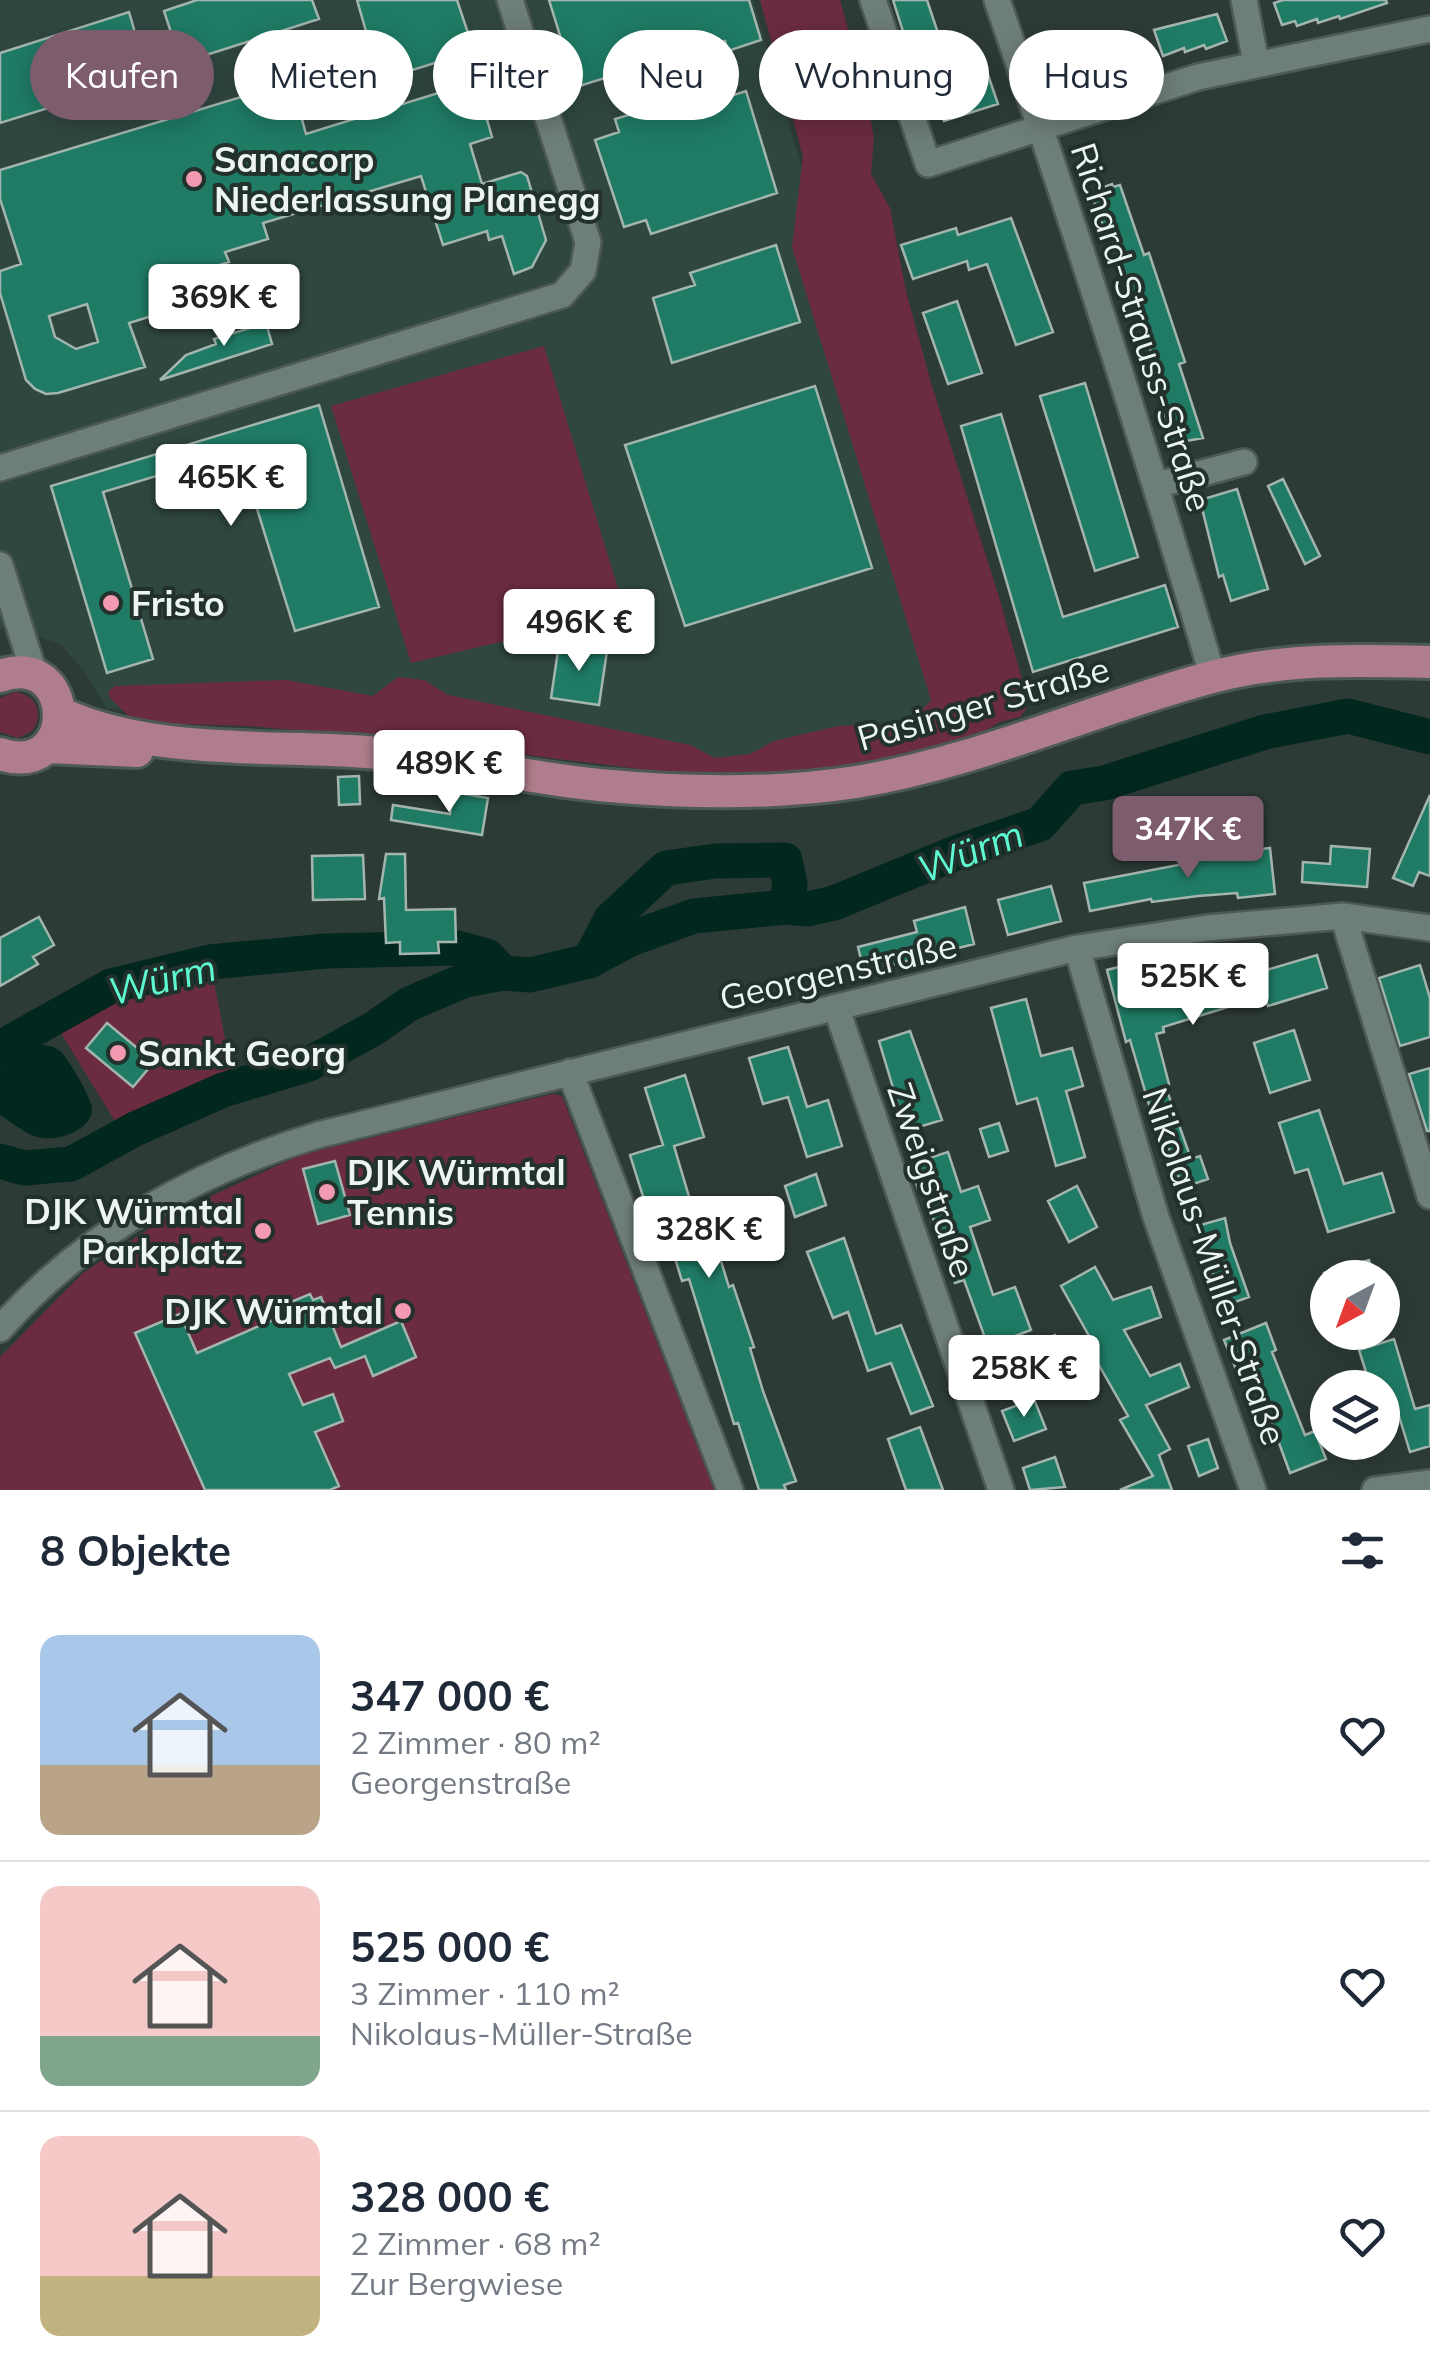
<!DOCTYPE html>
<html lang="de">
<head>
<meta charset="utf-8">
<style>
	body { margin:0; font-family:Mulish,sans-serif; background:#f2f2f3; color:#1f2937; height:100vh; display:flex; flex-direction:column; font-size:38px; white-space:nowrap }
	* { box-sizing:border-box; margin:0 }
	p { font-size:32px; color:#747a83 }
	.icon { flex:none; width:55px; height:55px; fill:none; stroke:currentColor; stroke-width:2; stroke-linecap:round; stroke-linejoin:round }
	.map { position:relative; height:1490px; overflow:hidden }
	.sheet { display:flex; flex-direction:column; background:#fff; flex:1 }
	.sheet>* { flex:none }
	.guide { position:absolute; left:30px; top:30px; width:1370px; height:90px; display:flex; gap:20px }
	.needle { width:65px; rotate:221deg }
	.buttons { position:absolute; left:1310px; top:1260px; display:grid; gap:20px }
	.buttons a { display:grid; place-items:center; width:90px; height:90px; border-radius:50%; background:#fff; box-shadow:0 5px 25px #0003; font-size:50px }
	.price { position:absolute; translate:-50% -85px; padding:0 22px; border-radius:10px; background:#fff; color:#222; font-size:32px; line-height:65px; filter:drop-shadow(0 2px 5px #0008) }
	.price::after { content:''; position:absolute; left:50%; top:60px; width:30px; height:22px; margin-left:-15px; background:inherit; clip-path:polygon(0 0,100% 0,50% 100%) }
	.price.selected { background:#7d5c6e; color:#fff }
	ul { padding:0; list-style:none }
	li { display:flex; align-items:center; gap:30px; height:250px; padding:0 40px }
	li+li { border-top:2px solid #e0e1e3 }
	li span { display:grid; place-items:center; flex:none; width:280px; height:200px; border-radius:20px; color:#555 }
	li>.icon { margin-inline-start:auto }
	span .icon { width:120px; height:120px; fill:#fffc; stroke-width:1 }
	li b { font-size:42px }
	h2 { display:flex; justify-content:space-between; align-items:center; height:120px; padding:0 40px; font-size:42px }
	.chip { padding:0 35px; border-radius:45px; background:#fff; box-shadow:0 5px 25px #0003; font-size:35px; line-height:90px }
	.chip.selected { background:#7d5c6e; color:#fff }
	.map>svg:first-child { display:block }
	.built { fill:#304740 }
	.green { fill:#6b2c40 }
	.water { fill:#02271e }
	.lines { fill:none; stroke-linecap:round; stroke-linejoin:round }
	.river { stroke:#02271e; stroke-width:35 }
	.building { fill:#1f7b64; stroke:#a4b5af; stroke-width:2.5; fill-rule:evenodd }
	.minor-casing { stroke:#4d5955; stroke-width:30 }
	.major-casing { stroke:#4d5955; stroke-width:38 }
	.minor { stroke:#6e7e78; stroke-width:25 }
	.major { stroke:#af7d8b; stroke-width:32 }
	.poi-dot { fill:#f19ab1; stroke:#23312d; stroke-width:4 }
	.labels { text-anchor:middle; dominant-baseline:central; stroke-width:8; stroke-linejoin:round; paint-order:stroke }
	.poi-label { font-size:35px; font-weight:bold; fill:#ecf5f2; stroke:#23312d; text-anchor:start }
	.street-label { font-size:35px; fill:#ecf5f2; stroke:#23312d }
	.water-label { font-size:38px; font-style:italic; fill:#5df9d1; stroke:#23312d }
</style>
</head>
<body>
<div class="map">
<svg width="1430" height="1490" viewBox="0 0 1430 1490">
	<rect width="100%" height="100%" fill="#2d3b37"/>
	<path class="built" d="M 0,0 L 753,0 L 963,722 L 933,731 L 683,763 L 107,708 L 85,672 L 59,643 L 4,626 L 0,629 Z"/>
	<path class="green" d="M 760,0 L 840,0 L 850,36 L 850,57 C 888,62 893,88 870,116 L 874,138 L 871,174 L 890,208 L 906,291 L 931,383 L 999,597 L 1027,697 L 1026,709 L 1020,717 L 1000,722 L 966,742 L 863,763 L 784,774 L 697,776 L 396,739 L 248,726 L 136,723 L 111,699 L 108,692 L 115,686 L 286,680 L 373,696 L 398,677 L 424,680 L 448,695 L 690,745 L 715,758 L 750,754 L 774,741 L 838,726 L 892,723 L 919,714 L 931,700 L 792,247 L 803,156 Z
		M 544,346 L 630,628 L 556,629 L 411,663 L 331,406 Z
		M 15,692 C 36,695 45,713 32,731 L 18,738 L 0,732 L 0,698 Z
		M 214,982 L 231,1069 L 118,1126 L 59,1030 L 114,999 Z
		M 553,1094 L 562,1096 L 714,1490 L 0,1490 L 0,1357 L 83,1273 L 162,1220 L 213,1195 L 303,1154 Z"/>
	<path class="water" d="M 39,1045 C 47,1045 55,1046 61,1052 C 69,1060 92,1099 92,1108 C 93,1129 60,1141 42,1138 C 27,1136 13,1123 0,1115 L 0,1066 Z"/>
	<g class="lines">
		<path class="river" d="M 589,961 L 611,919 L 666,868 L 716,861 L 785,860 L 790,884 L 786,907
			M 0,1048 L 111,986 L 210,962 L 326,951 L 458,948 L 487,956 L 503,973
			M 0,1161 L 24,1168 L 71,1164 L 135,1129 L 223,1090 L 309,1064 L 373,1029 L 409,1004 L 465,980 L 503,973 L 530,975 L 589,961 L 630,939 L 694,916 L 786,907 L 808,909 L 834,903 L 958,852 L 1040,824 L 1072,788 L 1104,783 L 1265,732 L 1348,716 L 1430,737"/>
	</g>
	<path class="building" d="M 197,0 L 312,0 L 319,19 L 181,63 L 164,11 Z
		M 357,0 L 457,0 L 474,51 L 380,80 Z
		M 549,0 L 749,0 L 761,40 L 728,51 L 725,41 L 576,87 Z
		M 893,0 L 927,0 L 937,30 L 906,41 Z
		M 1283,0 L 1386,0 L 1387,3 L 1340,19 L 1339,16 L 1318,23 L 1317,19 L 1297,26 L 1295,21 L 1282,25 L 1274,3 Z
		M 129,12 L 148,77 L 0,123 L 0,53 Z
		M 1217,14 L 1227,41 L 1206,49 L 1204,45 L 1185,52 L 1184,48 L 1163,56 L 1154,30 Z
		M 1111,43 L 1121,71 L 1100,78 L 1099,74 L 1056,85 L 1048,59 Z
		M 337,68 L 371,83 L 298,105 L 306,134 L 451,89 L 457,106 L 481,99 L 492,137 L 470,144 L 482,184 L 521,172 L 527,176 L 546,240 L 532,267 L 514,274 L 502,236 L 489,240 L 487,231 L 443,245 L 421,176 L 263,223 L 268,239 L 225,252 L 229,262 L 198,272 L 207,299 L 129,323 L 145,367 L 58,393 L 46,394 L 35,389 L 26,380 L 0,293 L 0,271 L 21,264 L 0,199 L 0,170 ZM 87,304 L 98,342 L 76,349 L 55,337 L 49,316 Z
		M 987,72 L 998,104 L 944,121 L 934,89 Z
		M 746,91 L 777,193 L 651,234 L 646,220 L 624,227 L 595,140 L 619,132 L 615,119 L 688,97 L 691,109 Z
		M 1112,184 L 1113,187 L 1120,185 L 1144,255 L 1149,253 L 1185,362 L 1179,364 L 1203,438 L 1174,443 L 1160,401 L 1165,399 L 1136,303 L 1111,235 L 1107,237 L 1092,196 L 1099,193 L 1098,189 Z
		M 1011,218 L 1053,332 L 1016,345 L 987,264 L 969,270 L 967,261 L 913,279 L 901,245 L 956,228 L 958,235 Z
		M 776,245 L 800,322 L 672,363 L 653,298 L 695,285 L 690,273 Z
		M 957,301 L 982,373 L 948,384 L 923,313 Z
		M 266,323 L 272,344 L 160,380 L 186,355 L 216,344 L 214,339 Z
		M 1085,383 L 1138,557 L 1095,571 L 1040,396 Z
		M 815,386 L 872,568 L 685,626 L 625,445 Z
		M 319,405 L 379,607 L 295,631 L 239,451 L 103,492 L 153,659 L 107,673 L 51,486 Z
		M 1001,414 L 1063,617 L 1165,585 L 1178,627 L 1033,672 L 961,426 Z
		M 1283,479 L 1320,556 L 1305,564 L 1268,486 Z
		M 1237,489 L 1268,589 L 1231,601 L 1223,575 L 1219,577 L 1200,500 Z
		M 559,644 L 607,651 L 599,705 L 551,698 Z
		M 359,776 L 360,804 L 339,805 L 338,777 Z
		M 453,792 L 488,798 L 482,835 L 391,820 L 393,805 L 450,814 Z
		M 1430,795 L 1430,876 L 1419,872 L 1413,886 L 1393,878 Z
		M 1331,846 L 1370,849 L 1367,887 L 1302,882 L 1303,862 L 1330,864 Z
		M 1270,848 L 1275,894 L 1238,898 L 1237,893 L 1198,896 L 1152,902 L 1151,899 L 1090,911 L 1084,883 L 1194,862 L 1194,859 L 1244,855 L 1244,851 Z
		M 386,854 L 405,854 L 406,910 L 455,909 L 456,942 L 438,942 L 439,953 L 400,954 L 400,942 L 386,943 L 384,898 L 379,899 Z
		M 363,855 L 365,899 L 313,900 L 312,856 Z
		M 1051,886 L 1061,921 L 1008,935 L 998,900 Z
		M 965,907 L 974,944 L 864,972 L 858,947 L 917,932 L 914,921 Z
		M 39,917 L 54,945 L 33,957 L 38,964 L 0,986 L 0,938 Z
		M 1317,955 L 1327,988 L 1268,1006 L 1264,996 L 1163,1027 L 1164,1032 L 1156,1034 L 1169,1084 L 1165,1085 L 1191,1159 L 1200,1156 L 1208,1179 L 1182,1188 L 1166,1140 L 1160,1142 L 1130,1040 L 1126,1042 L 1107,970 L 1146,960 L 1154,993 L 1240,966 L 1243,977 Z
		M 1420,965 L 1430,998 L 1430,1037 L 1400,1046 L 1379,978 Z
		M 1026,999 L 1041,1056 L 1072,1048 L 1083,1086 L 1066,1091 L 1085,1157 L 1056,1166 L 1037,1098 L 1017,1104 L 991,1008 Z
		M 107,1023 L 154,1062 L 133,1087 L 86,1048 Z
		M 1294,1030 L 1310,1080 L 1270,1093 L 1254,1043 Z
		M 910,1031 L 942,1120 L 906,1131 L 879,1041 Z
		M 788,1047 L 807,1107 L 828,1100 L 842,1146 L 807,1157 L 788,1097 L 763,1104 L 749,1058 Z
		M 1430,1068 L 1430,1131 L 1427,1131 L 1409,1074 Z
		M 685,1075 L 704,1137 L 674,1146 L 693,1210 L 704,1206 L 729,1287 L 733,1285 L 754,1347 L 750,1348 L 763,1391 L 796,1481 L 784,1485 L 786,1490 L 759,1490 L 738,1423 L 734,1424 L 689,1279 L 682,1281 L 658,1203 L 646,1206 L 630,1155 L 663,1145 L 645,1088 Z
		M 1319,1110 L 1344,1184 L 1382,1173 L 1394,1212 L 1328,1232 L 1308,1169 L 1295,1173 L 1279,1123 Z
		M 999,1123 L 1008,1151 L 989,1157 L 980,1129 Z
		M 948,1152 L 961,1192 L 978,1186 L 990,1220 L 970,1227 L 993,1295 L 1015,1287 L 1031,1330 L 988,1346 L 964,1280 L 955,1283 L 923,1188 L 918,1189 L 910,1164 Z
		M 335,1161 L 350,1215 L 318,1224 L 303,1169 Z
		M 816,1174 L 826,1205 L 795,1217 L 785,1186 Z
		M 1077,1186 L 1097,1227 L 1069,1242 L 1048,1201 Z
		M 1225,1218 L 1230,1243 L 1249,1297 L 1224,1306 L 1197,1226 Z
		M 844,1238 L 876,1334 L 901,1325 L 933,1406 L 911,1414 L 891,1363 L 868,1371 L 848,1312 L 833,1318 L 807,1252 Z
		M 1369,1260 L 1374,1278 L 1324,1278 L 1324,1273 Z
		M 1095,1267 L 1113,1300 L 1151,1287 L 1161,1317 L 1124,1330 L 1150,1376 L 1180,1364 L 1189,1387 L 1146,1405 L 1170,1449 L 1159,1455 L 1172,1490 L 1120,1490 L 1153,1476 L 1120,1420 L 1128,1416 L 1088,1346 L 1093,1343 L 1061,1286 Z
		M 310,1294 L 313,1300 L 321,1297 L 341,1347 L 401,1321 L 416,1357 L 373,1376 L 365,1356 L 335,1368 L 330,1358 L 289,1374 L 303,1405 L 333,1394 L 343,1421 L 315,1432 L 339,1486 L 330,1490 L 205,1490 L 135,1333 L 180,1314 L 197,1353 L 289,1313 L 286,1304 Z
		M 1266,1323 L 1276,1350 L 1272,1352 L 1305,1435 L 1315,1431 L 1326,1459 L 1290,1473 L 1271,1421 L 1258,1426 L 1248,1401 L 1261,1396 L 1248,1362 L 1235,1367 L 1224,1340 Z
		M 1055,1335 L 1065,1361 L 1036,1373 L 1026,1346 Z
		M 1394,1339 L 1415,1409 L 1430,1405 L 1430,1446 L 1410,1452 L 1391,1390 L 1382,1393 L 1382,1388 L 1371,1388 L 1359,1350 Z
		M 1034,1399 L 1046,1429 L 1014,1441 L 1002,1411 Z
		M 920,1427 L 943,1490 L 906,1490 L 888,1439 Z
		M 1208,1439 L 1218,1468 L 1199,1476 L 1188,1446 Z
		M 1055,1457 L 1065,1487 L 1030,1490 L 1023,1468 Z"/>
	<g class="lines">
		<defs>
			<path id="minor" d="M 873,0 L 928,164 L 1198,77 L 1430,29
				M 997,0 C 1074,224 1146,449 1213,677
				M 1244,0 L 1256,63
				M 0,468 L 562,295 L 583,271 L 588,242 L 510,0
				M 1157,485 L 1244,462
				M 0,565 L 35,676
				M 1343,916 L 1430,1196
				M 1077,948 L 1156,1217 L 1253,1490
				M 836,1007 L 1001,1490
				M 570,1072 L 730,1490
				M 0,1329 C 83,1234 198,1171 318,1135 L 1077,948 L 1207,928 L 1343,916 L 1430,928
				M 1375,1490 L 1430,1483"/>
			<path id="major" d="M 0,676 C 77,649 80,780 0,754
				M 60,713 C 149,755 269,745 366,752 C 445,758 521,777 599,785 C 683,793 772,795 856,782 C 978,762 1092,709 1212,677 C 1283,658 1357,660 1430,662
				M 47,747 L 137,751"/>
		</defs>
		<use href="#minor" class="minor-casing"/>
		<use href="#major" class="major-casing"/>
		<use href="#minor" class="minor"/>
		<use href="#major" class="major"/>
	</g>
	<g class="poi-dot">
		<circle cx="194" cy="179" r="10"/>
		<circle cx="111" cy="603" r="10"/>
		<circle cx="118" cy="1053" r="10"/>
		<circle cx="327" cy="1192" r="10"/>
		<circle cx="263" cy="1231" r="10"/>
		<circle cx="403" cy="1311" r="10"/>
	</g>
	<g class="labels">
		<g class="poi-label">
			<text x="214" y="159">Sanacorp<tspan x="214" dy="40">Niederlassung Planegg</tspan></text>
			<text x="131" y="603">Fristo</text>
			<text x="138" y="1053">Sankt Georg</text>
			<text x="347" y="1172">DJK Würmtal<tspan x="347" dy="40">Tennis</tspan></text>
			<text x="243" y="1211" text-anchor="end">DJK Würmtal<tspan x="243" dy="40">Parkplatz</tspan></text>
			<text x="383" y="1311" text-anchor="end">DJK Würmtal</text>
		</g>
		<g class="street-label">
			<text transform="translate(1142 327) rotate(72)">Richard-Strauss-Straße</text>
			<text transform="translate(983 703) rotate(-16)">Pasinger Straße</text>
			<text transform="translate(838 971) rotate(-13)">Georgenstraße</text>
			<text transform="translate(932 1180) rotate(71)">Zweigstraße</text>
			<text transform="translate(1215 1266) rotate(71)">Nikolaus-Müller-Straße</text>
		</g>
		<g class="water-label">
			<text transform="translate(970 851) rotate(-21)">Würm</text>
			<text transform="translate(162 979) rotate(-14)">Würm</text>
		</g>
	</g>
</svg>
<div class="buttons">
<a><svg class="needle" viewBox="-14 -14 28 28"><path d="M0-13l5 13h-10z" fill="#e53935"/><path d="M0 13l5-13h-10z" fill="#747a83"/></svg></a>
<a><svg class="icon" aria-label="layers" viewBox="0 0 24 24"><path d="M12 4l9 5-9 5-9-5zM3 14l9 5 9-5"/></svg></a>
</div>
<b class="price" style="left:224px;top:349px">369K €</b>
<b class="price" style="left:231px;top:529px">465K €</b>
<b class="price" style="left:579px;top:674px">496K €</b>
<b class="price" style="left:449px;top:815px">489K €</b>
<b class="price selected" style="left:1188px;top:881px">347K €</b>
<b class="price" style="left:1193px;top:1028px">525K €</b>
<b class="price" style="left:709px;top:1281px">328K €</b>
<b class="price" style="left:1024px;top:1420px">258K €</b>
<div class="guide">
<a class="chip selected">Kaufen</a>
<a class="chip">Mieten</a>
<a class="chip">Filter</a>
<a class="chip">Neu</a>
<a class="chip">Wohnung</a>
<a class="chip">Haus</a>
</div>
</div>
<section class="sheet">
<h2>8 Objekte<svg class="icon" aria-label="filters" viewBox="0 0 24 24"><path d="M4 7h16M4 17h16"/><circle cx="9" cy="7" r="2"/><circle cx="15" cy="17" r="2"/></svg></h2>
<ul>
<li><span style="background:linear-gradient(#a9c7e8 65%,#b9a48a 0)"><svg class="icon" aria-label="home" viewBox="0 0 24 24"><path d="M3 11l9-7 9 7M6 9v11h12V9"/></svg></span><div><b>347 000 €</b><p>2 Zimmer · 80 m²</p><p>Georgenstraße</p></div><svg class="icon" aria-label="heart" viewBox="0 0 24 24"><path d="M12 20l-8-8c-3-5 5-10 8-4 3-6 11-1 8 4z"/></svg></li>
<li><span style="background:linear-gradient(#f6c9c9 75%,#7fa58c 0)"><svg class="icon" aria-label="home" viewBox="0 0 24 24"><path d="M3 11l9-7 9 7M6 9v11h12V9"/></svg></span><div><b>525 000 €</b><p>3 Zimmer · 110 m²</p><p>Nikolaus-Müller-Straße</p></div><svg class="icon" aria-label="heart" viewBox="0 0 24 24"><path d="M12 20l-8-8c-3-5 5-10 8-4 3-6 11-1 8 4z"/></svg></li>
<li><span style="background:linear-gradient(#f6c9c9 70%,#c2b280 0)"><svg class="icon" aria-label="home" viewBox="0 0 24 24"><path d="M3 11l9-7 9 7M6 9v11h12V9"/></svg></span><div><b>328 000 €</b><p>2 Zimmer · 68 m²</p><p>Zur Bergwiese</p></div><svg class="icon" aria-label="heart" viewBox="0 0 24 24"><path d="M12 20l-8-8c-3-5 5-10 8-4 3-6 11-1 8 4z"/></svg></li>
</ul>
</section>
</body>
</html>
